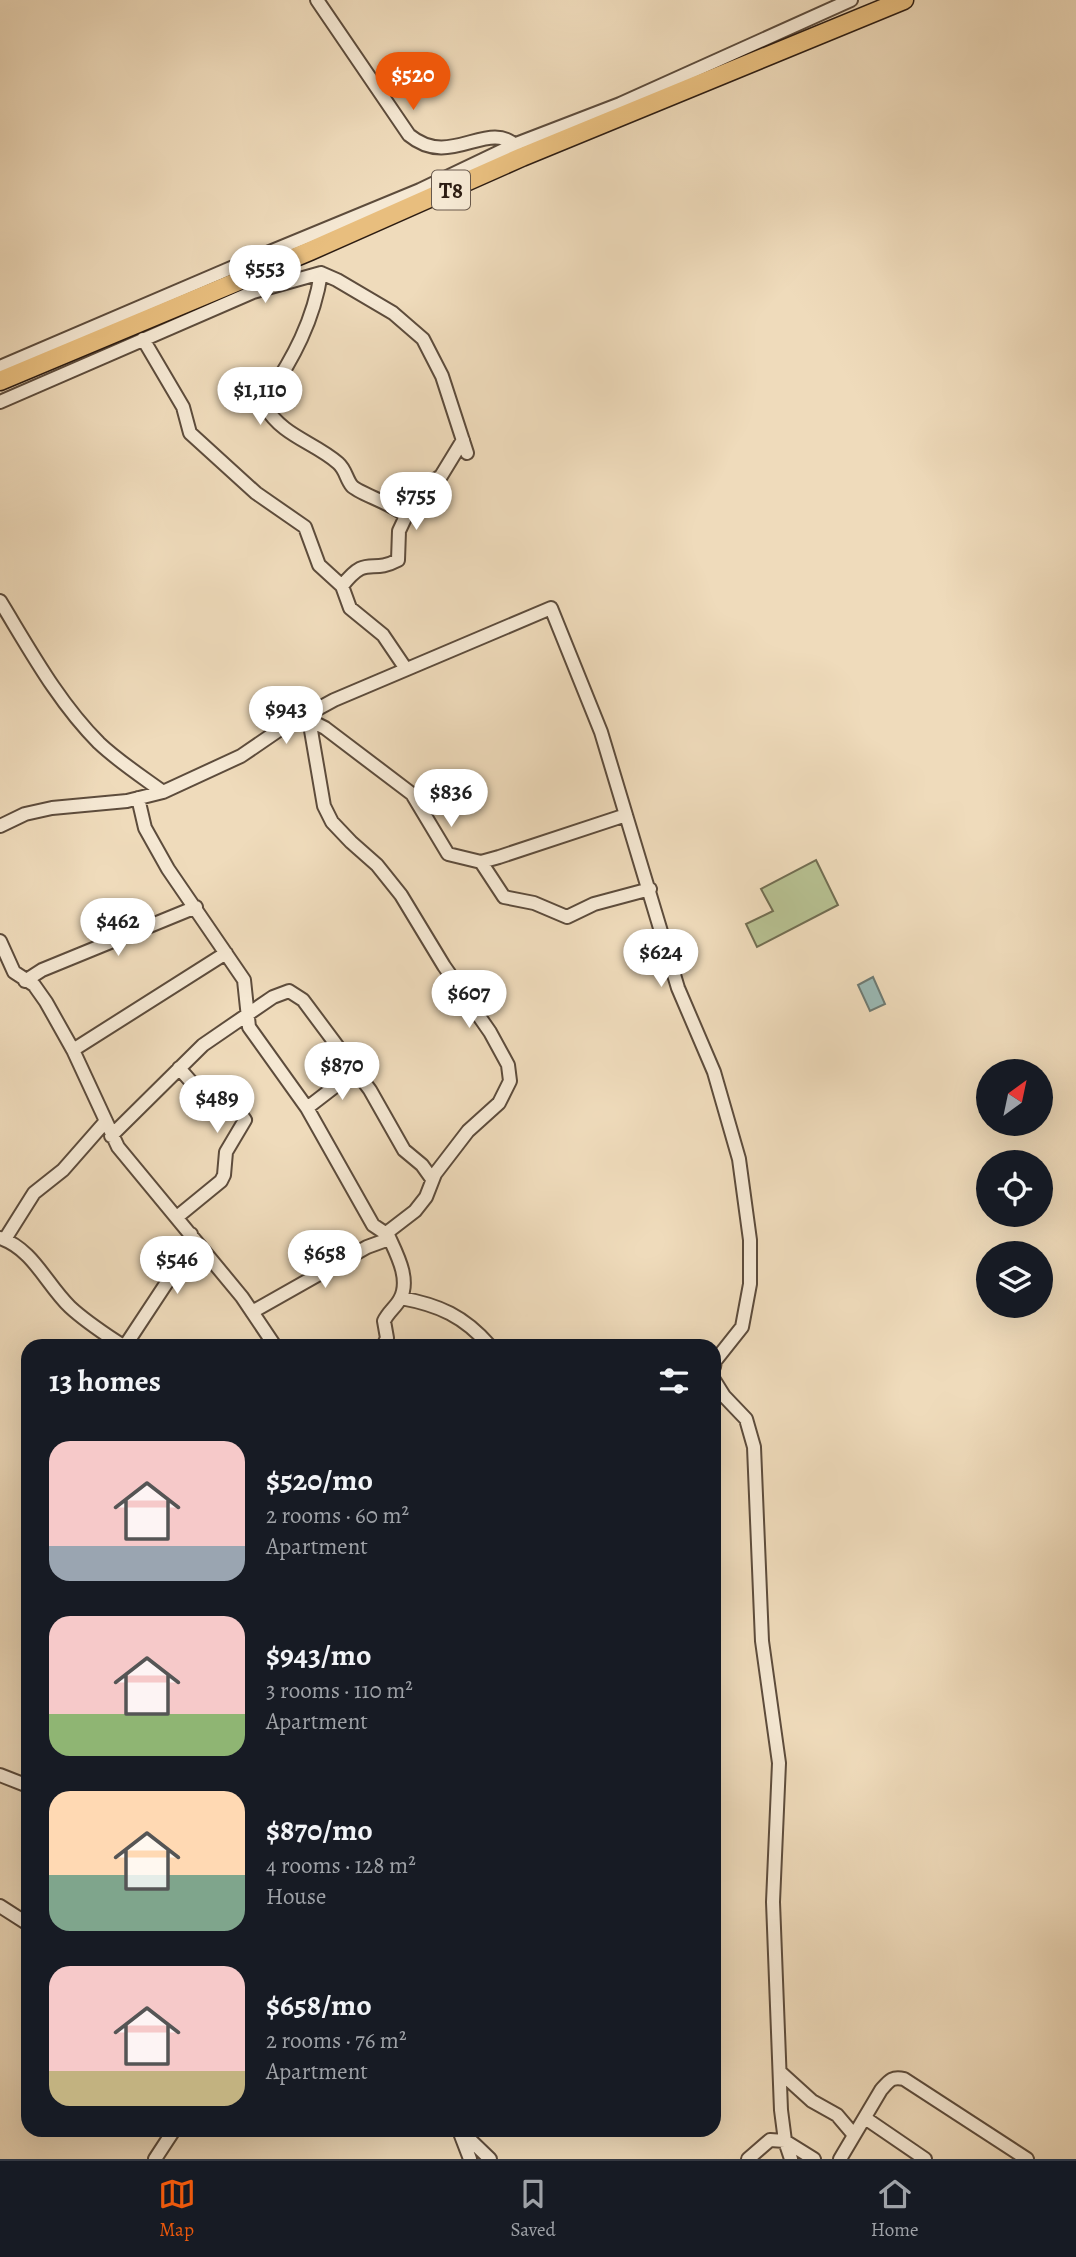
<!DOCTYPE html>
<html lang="en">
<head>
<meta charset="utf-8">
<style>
	body { margin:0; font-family:Alegreya,serif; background:#242831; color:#f1f3f6; height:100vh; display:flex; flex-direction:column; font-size:26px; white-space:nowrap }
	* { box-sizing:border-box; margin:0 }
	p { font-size:23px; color:#9ea1a6 }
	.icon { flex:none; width:38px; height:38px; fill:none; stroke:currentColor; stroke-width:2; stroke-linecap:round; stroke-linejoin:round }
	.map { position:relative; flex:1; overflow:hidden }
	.details { position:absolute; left:21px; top:1339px; width:700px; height:798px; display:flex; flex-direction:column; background:#171b24; border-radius:21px; box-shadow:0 7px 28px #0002 }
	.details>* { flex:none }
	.needle { width:46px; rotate:33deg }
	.fabs { position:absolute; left:976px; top:1059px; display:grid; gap:14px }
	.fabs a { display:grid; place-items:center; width:77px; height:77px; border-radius:50%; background:#171b24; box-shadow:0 7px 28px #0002; font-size:35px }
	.price { position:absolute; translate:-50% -60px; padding:0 16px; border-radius:24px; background:#fff; color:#222; font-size:23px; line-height:46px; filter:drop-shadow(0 2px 4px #0008) }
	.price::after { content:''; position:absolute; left:50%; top:42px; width:21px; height:16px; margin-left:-10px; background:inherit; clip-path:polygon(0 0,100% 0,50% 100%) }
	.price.selected { background:#ea580c; color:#fff }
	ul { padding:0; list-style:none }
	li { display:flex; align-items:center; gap:21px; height:175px; padding:0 28px }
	li span { display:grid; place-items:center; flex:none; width:196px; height:140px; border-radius:21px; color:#555 }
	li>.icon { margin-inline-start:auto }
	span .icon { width:84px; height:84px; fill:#fffc; stroke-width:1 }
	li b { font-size:30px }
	h2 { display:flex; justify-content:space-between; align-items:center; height:84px; padding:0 28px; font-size:30px }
	.tabs { display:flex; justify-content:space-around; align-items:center; height:98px; border-top:2px solid #363941; background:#171b24; font-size:19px; color:#9ea1a6 }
	.tabs a { display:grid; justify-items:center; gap:4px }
	.tabs .selected { color:#ea580c }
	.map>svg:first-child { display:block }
	.green { fill:#b7c192; stroke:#726e52; stroke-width:2 }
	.water { fill:#9abab6; stroke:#6e7b74; stroke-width:2 }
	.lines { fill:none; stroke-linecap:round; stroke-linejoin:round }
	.minor-casing { stroke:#5d4c3c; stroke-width:16 }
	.highway-casing { stroke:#2c1c12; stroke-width:21 }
	.minor { stroke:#f5e8d3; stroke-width:12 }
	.highway { stroke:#e8be7e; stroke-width:18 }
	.labels { text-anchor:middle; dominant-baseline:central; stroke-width:7; stroke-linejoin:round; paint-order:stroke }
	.shield { fill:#f5e8d3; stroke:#68594c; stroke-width:2 }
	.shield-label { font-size:23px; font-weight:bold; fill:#2c1c12 }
</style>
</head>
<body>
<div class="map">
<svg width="1076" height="2159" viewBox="0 0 1076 2159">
	<rect width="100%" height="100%" fill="#efdbbb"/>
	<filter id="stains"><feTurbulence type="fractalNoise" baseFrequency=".00286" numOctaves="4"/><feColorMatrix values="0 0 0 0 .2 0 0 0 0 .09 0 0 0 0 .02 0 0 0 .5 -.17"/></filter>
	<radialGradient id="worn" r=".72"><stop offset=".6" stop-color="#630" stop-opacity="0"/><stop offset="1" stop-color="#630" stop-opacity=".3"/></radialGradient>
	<path class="green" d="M 816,860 L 838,905 L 757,947 L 746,924 L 773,911 L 761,889 Z"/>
	<path class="water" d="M 873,977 L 885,1004 L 870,1011 L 858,985 Z"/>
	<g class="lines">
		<defs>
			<path id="minor" d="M 317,0 L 409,135 C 451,170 488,117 517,147
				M 321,273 C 314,320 293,359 267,397 L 265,406 C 282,436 314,442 338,463 C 346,470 346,479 352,486 C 358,493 391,503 405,515
				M 143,339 L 183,407 L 190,433 L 256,493 L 305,527 L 319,565 L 342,586 L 350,608 L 383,635 L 406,669
				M 0,367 L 231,268 L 420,190 L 516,144 L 620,104 L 851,0
				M 0,402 L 253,292 L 321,273 L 337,280 L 393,313 L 423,339 L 442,376 L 467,453
				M 342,586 C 368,553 370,575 398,560 L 399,531 L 414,499 L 420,490 L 441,476 L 463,440
				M 0,601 C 30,650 58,702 99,743 C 118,761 141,776 163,792
				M 308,713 L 324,806 L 332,822 L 351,842 L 377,865 L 401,895 L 444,966 L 490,1032 L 508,1065 L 510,1081 L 499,1103 L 468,1131 L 435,1174 L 426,1197 L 415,1211 L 389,1231 L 388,1235 C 396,1253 411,1279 400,1299 C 396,1307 388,1312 384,1321 L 387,1338 L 383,1346
				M 311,721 L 325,728 L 412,794 L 448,854 L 481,862 L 499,857 L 626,815
				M 138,798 L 145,828 L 168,869 L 244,980 L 249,1027 L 307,1108 L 373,1225 L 388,1235
				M 0,826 L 25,814 L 52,808 L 127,801 L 163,792 L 241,756 L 279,730 L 334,700 L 551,608 L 601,732 L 678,988 L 714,1072 L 739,1159 L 750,1240 L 750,1284 L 742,1327 L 715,1361 L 714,1367
				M 481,862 L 504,897 L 534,903 L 567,917 L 594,904 L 650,889
				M 0,941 L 14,972 L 34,985 L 46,1002 L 73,1050 L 118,1147 L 242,1297 L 275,1346
				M 25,981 L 42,970 L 196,907
				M 73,1050 L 226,953
				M 307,1108 L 355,1071
				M 111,1136 L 203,1045 L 273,997 L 289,991 L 303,1000 L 370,1090 L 404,1150 L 422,1165 L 432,1179
				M 177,1217 L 221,1181 L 224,1175 L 226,1152 L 245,1120 L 237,1109 L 207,1100 L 179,1068
				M 0,1238 C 33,1249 46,1284 70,1307 C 86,1322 105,1334 123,1346
				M 5,1239 L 34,1193 L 63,1170 L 106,1121
				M 401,1298 C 439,1305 464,1316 490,1346
				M 252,1312 L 367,1247 L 389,1239
				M 125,1346 L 185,1255 L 191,1234
				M 714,1380 L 724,1396 L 746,1419 L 754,1447 L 762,1641 L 779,1763 L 773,1902 L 781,2110 L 785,2141 L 791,2159
				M 0,1775 L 28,1786
				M 0,1906 L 28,1924
				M 780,2072 L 812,2101 L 837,2115 L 854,2135
				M 865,2118 L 925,2159
				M 460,2130 L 490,2159
				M 460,2133 L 470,2159
				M 155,2159 L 174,2130
				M 748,2159 L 770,2140 L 785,2141 L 814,2159
				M 840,2159 L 881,2090 C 889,2081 892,2076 904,2079 L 1027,2159"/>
			<path id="highway" d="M 0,381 L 310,251 L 522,157 L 904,0"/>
		</defs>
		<use href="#minor" class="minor-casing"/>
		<use href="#highway" class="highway-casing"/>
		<use href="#minor" class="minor"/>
		<use href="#highway" class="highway"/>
	</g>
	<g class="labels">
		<rect class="shield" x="432" y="170.5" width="38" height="39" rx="5"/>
		<g class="shield-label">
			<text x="451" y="190">T8</text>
		</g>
	</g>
	<rect width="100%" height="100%" filter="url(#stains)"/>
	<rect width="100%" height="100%" fill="url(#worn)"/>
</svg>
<div class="fabs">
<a><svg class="needle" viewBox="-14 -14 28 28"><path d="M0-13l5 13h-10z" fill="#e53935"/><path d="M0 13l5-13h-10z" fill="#9ea1a6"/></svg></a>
<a><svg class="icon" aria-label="locate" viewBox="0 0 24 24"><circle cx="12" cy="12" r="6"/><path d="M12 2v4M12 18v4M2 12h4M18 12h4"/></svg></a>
<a><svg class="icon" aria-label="layers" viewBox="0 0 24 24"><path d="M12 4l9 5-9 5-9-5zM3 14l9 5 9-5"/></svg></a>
</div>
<b class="price selected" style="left:413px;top:112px">$520</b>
<b class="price" style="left:265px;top:305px">$553</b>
<b class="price" style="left:260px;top:427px">$1,110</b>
<b class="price" style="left:416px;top:532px">$755</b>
<b class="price" style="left:286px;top:746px">$943</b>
<b class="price" style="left:451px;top:829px">$836</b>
<b class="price" style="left:118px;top:958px">$462</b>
<b class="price" style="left:661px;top:989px">$624</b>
<b class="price" style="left:469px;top:1030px">$607</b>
<b class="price" style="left:342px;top:1102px">$870</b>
<b class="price" style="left:217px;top:1135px">$489</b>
<b class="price" style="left:325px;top:1290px">$658</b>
<b class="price" style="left:177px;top:1296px">$546</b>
<section class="details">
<h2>13 homes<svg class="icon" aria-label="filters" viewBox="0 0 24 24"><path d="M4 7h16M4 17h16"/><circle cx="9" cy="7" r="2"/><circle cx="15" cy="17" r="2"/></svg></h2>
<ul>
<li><span style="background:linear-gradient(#f6c9c9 75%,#9aa5b1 0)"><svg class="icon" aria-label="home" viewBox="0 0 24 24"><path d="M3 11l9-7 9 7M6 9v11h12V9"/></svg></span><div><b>$520/mo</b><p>2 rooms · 60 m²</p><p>Apartment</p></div></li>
<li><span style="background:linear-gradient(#f6c9c9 70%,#8fb573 0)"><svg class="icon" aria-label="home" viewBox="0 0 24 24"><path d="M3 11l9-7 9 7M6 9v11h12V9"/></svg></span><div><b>$943/mo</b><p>3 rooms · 110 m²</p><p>Apartment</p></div></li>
<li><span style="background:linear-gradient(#ffd9b3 60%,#7fa58c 0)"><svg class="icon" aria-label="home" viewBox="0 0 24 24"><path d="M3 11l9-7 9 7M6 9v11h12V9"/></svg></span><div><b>$870/mo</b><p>4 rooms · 128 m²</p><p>House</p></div></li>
<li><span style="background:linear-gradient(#f6c9c9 75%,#c2b280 0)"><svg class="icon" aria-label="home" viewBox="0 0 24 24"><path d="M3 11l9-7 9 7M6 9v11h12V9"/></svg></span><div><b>$658/mo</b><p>2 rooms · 76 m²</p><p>Apartment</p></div></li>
</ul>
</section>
</div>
<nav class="tabs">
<a class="selected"><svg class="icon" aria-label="map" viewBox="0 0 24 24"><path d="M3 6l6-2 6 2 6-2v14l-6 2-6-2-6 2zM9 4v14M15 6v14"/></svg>Map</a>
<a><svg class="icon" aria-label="saved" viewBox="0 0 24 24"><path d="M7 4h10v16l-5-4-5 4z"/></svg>Saved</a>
<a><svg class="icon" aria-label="home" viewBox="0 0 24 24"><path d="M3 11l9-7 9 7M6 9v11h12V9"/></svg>Home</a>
</nav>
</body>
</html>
